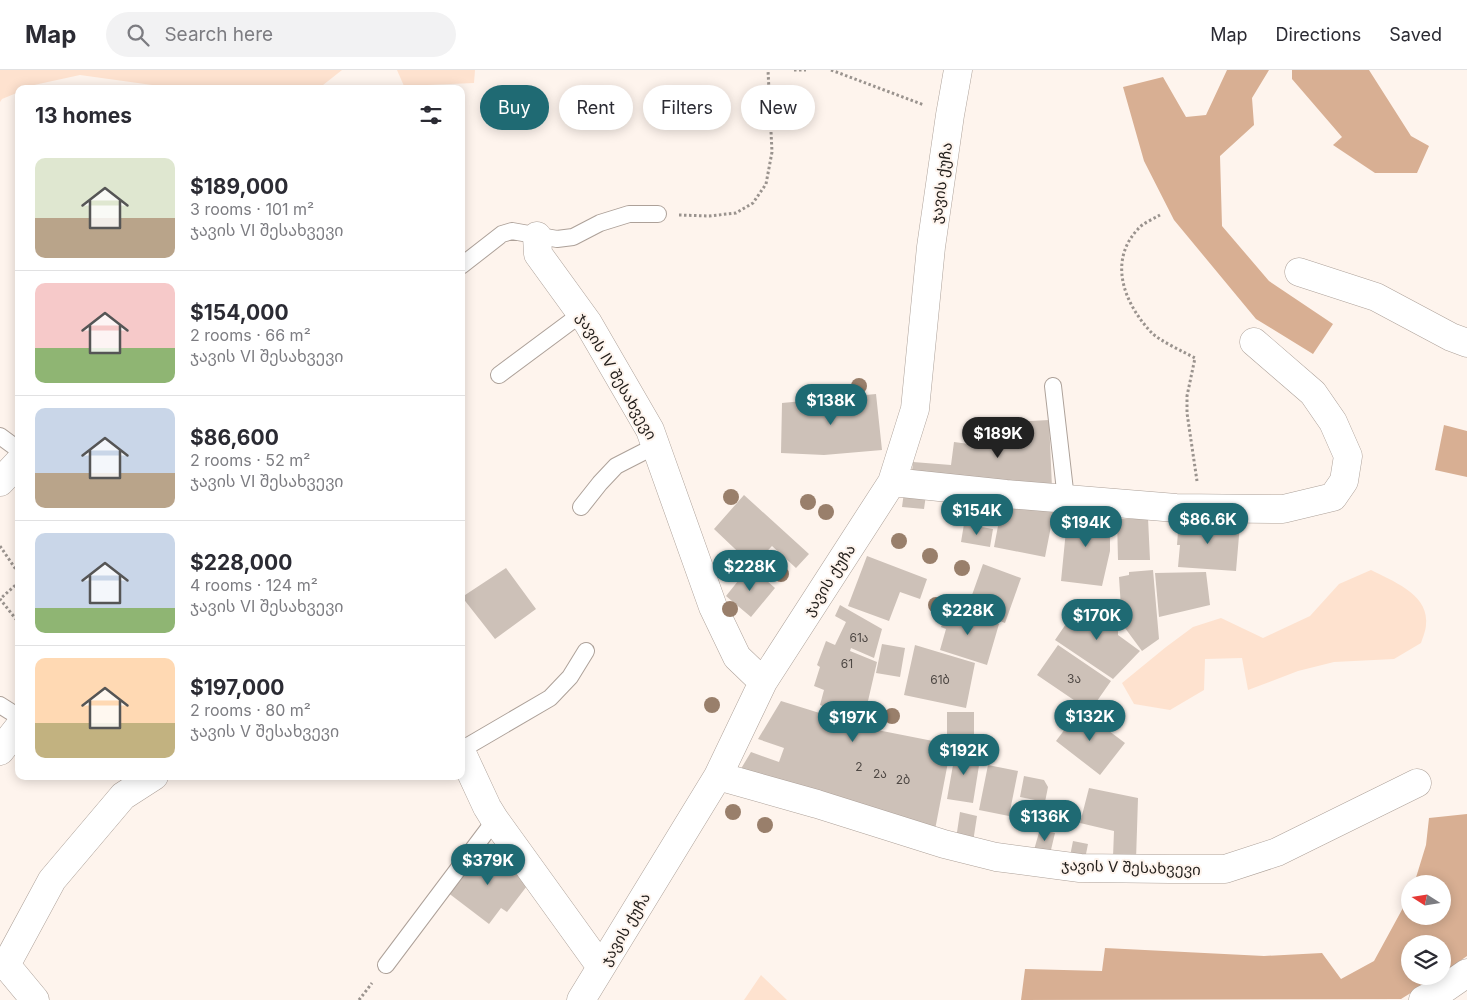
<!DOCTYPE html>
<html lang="en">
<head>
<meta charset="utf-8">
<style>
	body { margin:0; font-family:Inter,"Noto Sans Georgian",sans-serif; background:#f2f2f3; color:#2b2b33; height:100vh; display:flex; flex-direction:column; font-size:19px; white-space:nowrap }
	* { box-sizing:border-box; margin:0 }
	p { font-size:16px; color:#7c7c81 }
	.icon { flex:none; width:28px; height:28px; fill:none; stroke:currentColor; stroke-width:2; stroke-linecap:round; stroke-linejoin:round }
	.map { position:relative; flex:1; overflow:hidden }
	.drawer { position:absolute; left:15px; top:15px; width:450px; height:695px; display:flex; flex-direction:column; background:#fff; border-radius:10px; box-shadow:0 2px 12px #0003 }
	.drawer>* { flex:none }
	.top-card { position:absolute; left:480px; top:15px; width:475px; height:45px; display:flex; gap:10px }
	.needle { width:32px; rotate:282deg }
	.buttons { position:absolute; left:1401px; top:805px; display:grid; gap:10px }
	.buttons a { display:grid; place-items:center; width:50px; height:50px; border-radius:50%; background:#fff; box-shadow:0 2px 12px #0003; font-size:25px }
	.price { position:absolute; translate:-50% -42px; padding:0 11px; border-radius:18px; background:#1f6a73; color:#fff; font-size:16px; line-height:32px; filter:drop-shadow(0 1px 2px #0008) }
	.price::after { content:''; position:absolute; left:50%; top:30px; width:15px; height:11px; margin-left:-8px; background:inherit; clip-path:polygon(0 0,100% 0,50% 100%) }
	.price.on { background:#222; color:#fff }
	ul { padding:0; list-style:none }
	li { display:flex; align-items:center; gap:15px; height:125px; padding:0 20px }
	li+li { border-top:1px solid #e1e1e2 }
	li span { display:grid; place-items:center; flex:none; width:140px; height:100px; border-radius:10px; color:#555 }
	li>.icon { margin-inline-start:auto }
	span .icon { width:60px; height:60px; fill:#fffc; stroke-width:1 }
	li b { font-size:21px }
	h2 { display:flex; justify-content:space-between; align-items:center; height:60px; padding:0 20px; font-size:21px }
	.chip { padding:0 18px; border-radius:22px; background:#fff; box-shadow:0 2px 12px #0003; font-size:18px; line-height:45px }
	.chip.on { background:#1f6a73; color:#fff }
	header { display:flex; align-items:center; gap:30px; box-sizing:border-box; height:70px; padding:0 25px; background:#fff; border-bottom:1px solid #e1e1e2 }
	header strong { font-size:24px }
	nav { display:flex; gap:28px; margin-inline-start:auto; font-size:18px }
	.search { width:350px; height:45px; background:#f2f2f3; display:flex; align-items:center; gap:12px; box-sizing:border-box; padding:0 18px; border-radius:28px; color:#7c7c81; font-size:19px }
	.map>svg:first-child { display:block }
	.green { fill:#fee2cf }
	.forest { fill:#d8af93 }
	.building { fill:#cdc1b8 }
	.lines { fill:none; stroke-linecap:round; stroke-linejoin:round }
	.service-casing { stroke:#ada199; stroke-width:18 }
	.minor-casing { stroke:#ada199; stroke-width:29 }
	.tertiary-casing { stroke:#ada199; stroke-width:29 }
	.path { stroke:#9a938e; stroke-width:3; stroke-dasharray:2.5 2.5; stroke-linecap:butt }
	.service { stroke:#fff; stroke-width:16 }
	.minor { stroke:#fff; stroke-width:28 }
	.tertiary { stroke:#fff; stroke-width:28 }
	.tree { fill:#997f6b }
	.labels { text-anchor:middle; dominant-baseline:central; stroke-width:4; stroke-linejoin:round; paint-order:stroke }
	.number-label { font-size:12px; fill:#4e4844 }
	.street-label { font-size:15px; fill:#24201d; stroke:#fef4ed }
</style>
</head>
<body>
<header>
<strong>Map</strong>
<div class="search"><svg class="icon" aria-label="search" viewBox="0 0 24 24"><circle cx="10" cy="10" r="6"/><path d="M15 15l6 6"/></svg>Search here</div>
<nav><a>Map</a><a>Directions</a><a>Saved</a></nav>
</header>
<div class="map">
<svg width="1467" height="930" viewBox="0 0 1467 930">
	<rect width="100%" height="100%" fill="#fef4ed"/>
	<path class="green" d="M 0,0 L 342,0 L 318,19 L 181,19 L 80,5 L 34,15 L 25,19 L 19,19 L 19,22 L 2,29 L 0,32 Z
		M 397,0 L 475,0 L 474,13 L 404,16 Z
		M 1371,500 C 1392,511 1429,524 1426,554 C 1426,560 1423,567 1421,573 L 1394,589 L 1334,592 L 1298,601 L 1248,620 L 1242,588 L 1205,589 L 1204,620 L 1170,640 L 1134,634 L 1122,613 L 1166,577 L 1193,557 L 1221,548 L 1263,568 L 1310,546 L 1339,514 Z
		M 761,905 L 787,930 L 744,930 Z"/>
	<path class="forest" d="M 1227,0 L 1269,0 L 1252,28 L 1254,55 L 1220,86 L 1222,156 L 1269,211 L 1333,254 L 1313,284 L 1256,249 L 1174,150 L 1144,91 L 1123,17 L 1163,7 L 1186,47 L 1206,45 Z
		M 1292,0 L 1369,0 L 1411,66 L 1429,76 L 1417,103 L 1375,103 L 1333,75 L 1342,67 L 1292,9 Z
		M 1444,355 L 1467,361 L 1467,407 L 1435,400 Z
		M 1467,744 L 1467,886 L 1443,903 L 1442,874 L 1410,874 L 1410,906 L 1438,906 L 1401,929 L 1021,930 L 1025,899 L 1102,901 L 1105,878 L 1264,886 L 1322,883 L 1341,909 L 1374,891 L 1410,825 L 1410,846 L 1442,846 L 1442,814 L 1414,814 L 1426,775 L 1429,748 Z"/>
	<path class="building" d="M 876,324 L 882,380 L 824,385 L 781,383 L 782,333 Z
		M 1049,350 L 1052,418 L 911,411 L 913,392 L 951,395 L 954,372 L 992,377 L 991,353 Z
		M 904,422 L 926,425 L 924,439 L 902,437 Z
		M 744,425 L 809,484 L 796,498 L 772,476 L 753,496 L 714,459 Z
		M 998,431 L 1054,441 L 1045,487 L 994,477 L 998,456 L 993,455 Z
		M 1068,440 L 1110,444 L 1110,481 L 1102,516 L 1061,511 Z
		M 1148,448 L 1150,490 L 1118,490 L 1117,449 Z
		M 1179,449 L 1240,454 L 1236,501 L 1178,497 L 1180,475 L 1177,475 Z
		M 964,454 L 993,459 L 990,477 L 961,472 Z
		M 867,486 L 927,509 L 920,529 L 900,522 L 889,551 L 848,536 Z
		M 983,494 L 1021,508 L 1005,553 L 967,539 Z
		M 750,496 L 775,518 L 751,547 L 726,526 Z
		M 506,498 L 536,539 L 495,569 L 462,527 Z
		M 1153,500 L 1159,569 L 1142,581 L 1122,554 L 1119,507 L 1129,505 L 1129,502 Z
		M 1206,502 L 1210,535 L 1159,547 L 1155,503 Z
		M 1081,532 L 1118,556 L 1118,565 L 1140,581 L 1113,609 L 1055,570 Z
		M 840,535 L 882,559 L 874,588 L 851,578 L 850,581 L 877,592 L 862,657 L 938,672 L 949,687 L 934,765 L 739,702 L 751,682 L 779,692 L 784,678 L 758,669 L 781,631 L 826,645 L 828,638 L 820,635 L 824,620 L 814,616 L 820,597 L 817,595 L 826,571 L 835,575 L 846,552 L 835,546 Z
		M 941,536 L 999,554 L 987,595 L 940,580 L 946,559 L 941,557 L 944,548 L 938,546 Z
		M 882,574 L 905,578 L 900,607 L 876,603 Z
		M 915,575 L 975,593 L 966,638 L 904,625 Z
		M 1058,575 L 1111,611 L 1090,641 L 1037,605 Z
		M 1080,639 L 1125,673 L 1100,705 L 1056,671 Z
		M 947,642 L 974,642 L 974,675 L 947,675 Z
		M 956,678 L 981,683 L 973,733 L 947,729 Z
		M 988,695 L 1018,701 L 1009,746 L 979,740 Z
		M 1024,706 L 1044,710 L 1048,717 L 1045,732 L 1020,727 Z
		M 1089,718 L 1138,728 L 1136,790 L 1113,787 L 1114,761 L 1080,753 Z
		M 960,742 L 977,746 L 973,772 L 956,769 Z
		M 1040,759 L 1055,763 L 1050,784 L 1034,780 Z
		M 1073,771 L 1088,774 L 1085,789 L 1070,786 Z
		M 482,776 L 530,812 L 507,842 L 501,838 L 489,854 L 447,822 Z"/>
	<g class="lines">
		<defs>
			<path id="service" d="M 461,196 L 502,164 L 512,161 L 557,169 L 573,167 L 600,153 L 629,144 L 658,144
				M 499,305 L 581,244
				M 1053,316 L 1066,429
				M 0,366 L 19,380
				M 581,437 L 600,413 L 616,396 L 657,375
				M 0,635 L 19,647
				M 461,680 L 550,628 L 570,607 L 586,581
				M 386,895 L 495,750"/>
			<path id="minor" d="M 537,166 L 538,184 L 588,253 L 650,360 L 713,537 L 737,587 L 763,612
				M 1299,202 L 1376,227 L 1451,267 L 1467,273
				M 0,412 L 19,392
				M 892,412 L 1006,424 L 1176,438 L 1283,439 L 1333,427 L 1344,411 L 1348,386 L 1333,352 L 1313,323 L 1254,272
				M 0,681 L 19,657
				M 461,681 L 487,737 L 495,750 L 601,897
				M 718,706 L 817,734 L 944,774 L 996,787 L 1080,798 L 1170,799 L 1225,799 L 1277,782 L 1417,713
				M 0,891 L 6,895 L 35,930
				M 6,895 L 52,810 L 123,726 L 154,706
				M 581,930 L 718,706 L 763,612 L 892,412 L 915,339 L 931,177 L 950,45 L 958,0"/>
			<path id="tertiary" d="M 1423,930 L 1444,919 L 1467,903"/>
		</defs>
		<use href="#service" class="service-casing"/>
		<use href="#minor" class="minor-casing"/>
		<use href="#tertiary" class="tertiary-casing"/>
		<path class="path" d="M 794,0 L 806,0
			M 831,0 L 924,35
			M 679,145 L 709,146 L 736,143 L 753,133 L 766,114 L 772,82 L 768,0
			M 1160,145 C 1153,149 1143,153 1138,159 C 1107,192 1125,235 1152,263 C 1160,271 1184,282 1195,288 L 1187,326 L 1187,343 L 1197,411
			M 0,476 L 19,504
			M 19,512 L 0,529 L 19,553
			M 359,930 L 372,913"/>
		<use href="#service" class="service"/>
		<use href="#minor" class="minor"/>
		<use href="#tertiary" class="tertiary"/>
	</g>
	<g class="tree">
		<circle cx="859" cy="316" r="8"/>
		<circle cx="731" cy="427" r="8"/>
		<circle cx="808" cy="432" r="8"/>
		<circle cx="826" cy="442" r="8"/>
		<circle cx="899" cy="471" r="8"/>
		<circle cx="930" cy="486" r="8"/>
		<circle cx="962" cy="498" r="8"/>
		<circle cx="781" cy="504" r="8"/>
		<circle cx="936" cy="535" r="8"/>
		<circle cx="730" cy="539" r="8"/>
		<circle cx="712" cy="635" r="8"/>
		<circle cx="892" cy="646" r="8"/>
		<circle cx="733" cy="742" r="8"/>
		<circle cx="765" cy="755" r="8"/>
	</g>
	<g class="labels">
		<g class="number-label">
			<text x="859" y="567">61ა</text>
			<text x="847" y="593">61</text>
			<text x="1074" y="608">3ა</text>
			<text x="940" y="609">61ბ</text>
			<text x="859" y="696">2</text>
			<text x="880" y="703">2ა</text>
			<text x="903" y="709">2ბ</text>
		</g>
		<g class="street-label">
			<text transform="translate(941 113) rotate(-82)">ჯავის ქუჩა</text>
			<text transform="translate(617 306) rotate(60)">ჯავის IV შესახვევი</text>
			<text transform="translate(829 510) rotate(-57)">ჯავის ქუჩა</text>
			<text transform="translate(1131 797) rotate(2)">ჯავის V შესახვევი</text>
			<text transform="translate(625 859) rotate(-59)">ჯავის ქუჩა</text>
		</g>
	</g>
</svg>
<div class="buttons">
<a><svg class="needle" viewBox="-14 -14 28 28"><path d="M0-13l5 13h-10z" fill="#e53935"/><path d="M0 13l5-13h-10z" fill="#7c7c81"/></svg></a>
<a><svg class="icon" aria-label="layers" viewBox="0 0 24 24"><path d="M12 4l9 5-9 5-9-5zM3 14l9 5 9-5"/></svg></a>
</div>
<b class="price" style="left:831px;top:356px">$138K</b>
<b class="price on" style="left:998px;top:389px">$189K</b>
<b class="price" style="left:977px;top:466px">$154K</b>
<b class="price" style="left:1208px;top:475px">$86.6K</b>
<b class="price" style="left:1086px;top:478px">$194K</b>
<b class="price" style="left:750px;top:522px">$228K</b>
<b class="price" style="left:968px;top:566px">$228K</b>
<b class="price" style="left:1097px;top:571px">$170K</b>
<b class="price" style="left:1090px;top:672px">$132K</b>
<b class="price" style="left:853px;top:673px">$197K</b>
<b class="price" style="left:964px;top:706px">$192K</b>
<b class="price" style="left:1045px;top:772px">$136K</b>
<b class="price" style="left:488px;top:816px">$379K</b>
<div class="top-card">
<a class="chip on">Buy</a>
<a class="chip">Rent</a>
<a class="chip">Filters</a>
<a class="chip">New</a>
</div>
<section class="drawer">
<h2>13 homes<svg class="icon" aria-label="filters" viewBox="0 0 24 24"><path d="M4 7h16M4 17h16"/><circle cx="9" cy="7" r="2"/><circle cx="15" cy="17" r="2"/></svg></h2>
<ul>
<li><span style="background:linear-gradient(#dfe7d0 60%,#b9a48a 0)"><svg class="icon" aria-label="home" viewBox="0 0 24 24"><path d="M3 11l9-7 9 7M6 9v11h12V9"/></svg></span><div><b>$189,000</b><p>3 rooms · 101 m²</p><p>ჯავის VI შესახვევი</p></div></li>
<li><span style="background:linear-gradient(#f6c9c9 65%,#8fb573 0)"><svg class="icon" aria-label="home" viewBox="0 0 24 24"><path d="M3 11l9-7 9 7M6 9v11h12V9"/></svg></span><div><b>$154,000</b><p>2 rooms · 66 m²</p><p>ჯავის VI შესახვევი</p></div></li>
<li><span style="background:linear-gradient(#c9d6e8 65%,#b9a48a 0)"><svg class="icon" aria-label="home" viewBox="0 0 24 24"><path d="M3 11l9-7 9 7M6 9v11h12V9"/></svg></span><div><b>$86,600</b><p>2 rooms · 52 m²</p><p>ჯავის VI შესახვევი</p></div></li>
<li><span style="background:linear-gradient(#c9d6e8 75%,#8fb573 0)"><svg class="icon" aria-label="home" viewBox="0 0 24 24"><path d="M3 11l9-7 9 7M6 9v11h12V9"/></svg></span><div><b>$228,000</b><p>4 rooms · 124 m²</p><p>ჯავის VI შესახვევი</p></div></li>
<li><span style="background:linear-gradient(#ffd9b3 65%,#c2b280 0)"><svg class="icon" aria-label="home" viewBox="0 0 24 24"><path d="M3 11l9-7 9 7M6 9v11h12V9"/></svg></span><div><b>$197,000</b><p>2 rooms · 80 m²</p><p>ჯავის V შესახვევი</p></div></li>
</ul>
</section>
</div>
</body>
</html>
